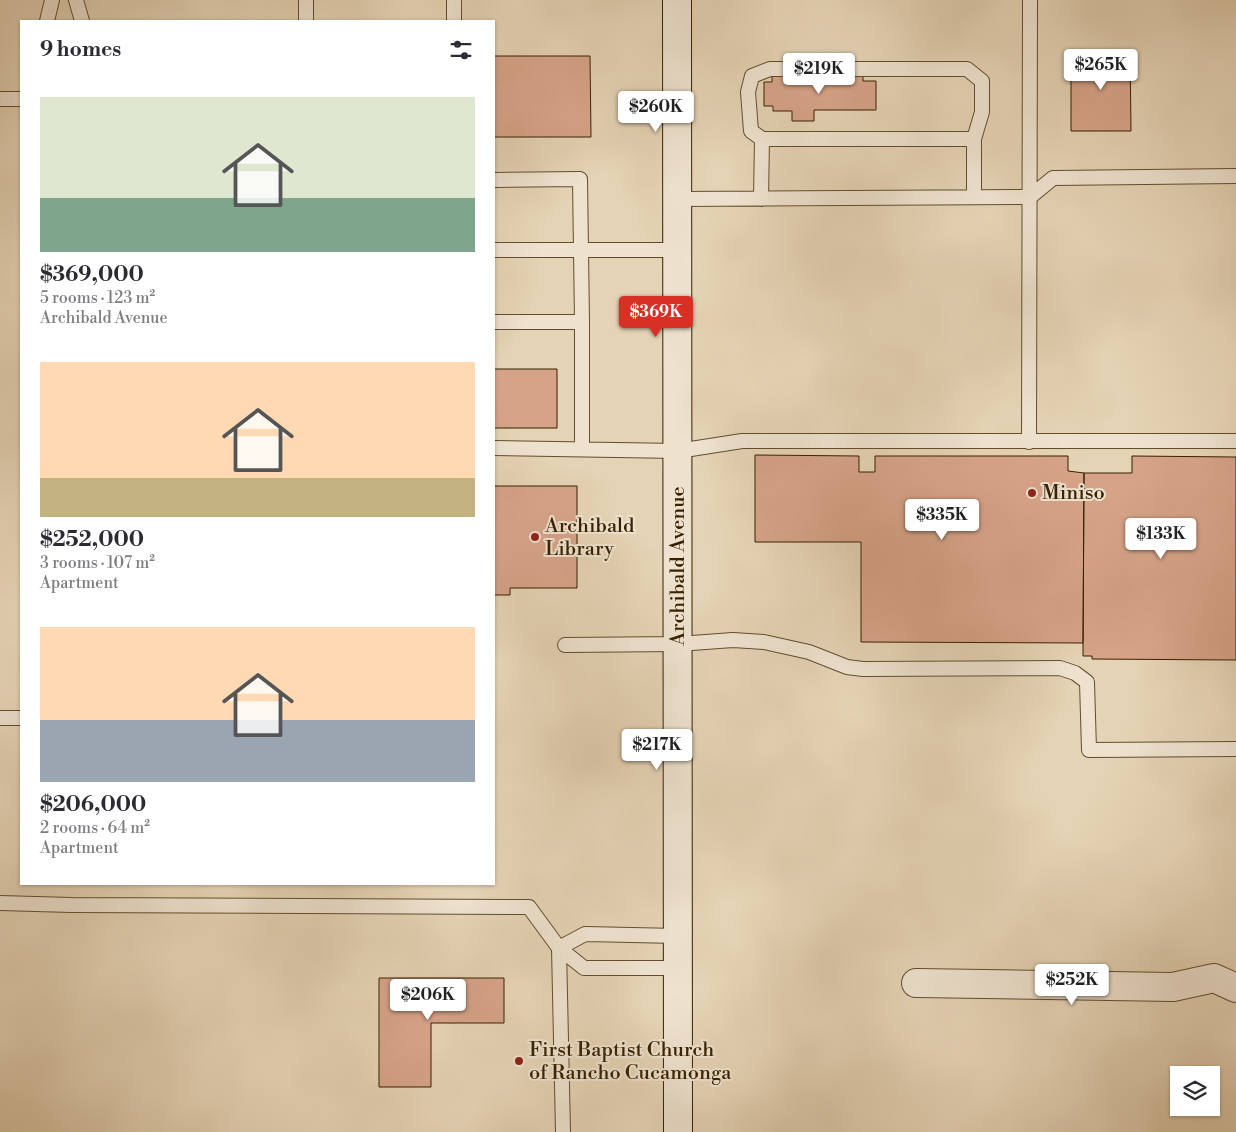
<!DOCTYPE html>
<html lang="en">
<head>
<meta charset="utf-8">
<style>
	body { margin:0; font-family:"Libre Bodoni",serif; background:#f2f2f3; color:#2b2b33; height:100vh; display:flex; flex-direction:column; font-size:19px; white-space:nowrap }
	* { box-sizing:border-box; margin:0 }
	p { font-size:16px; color:#7c7c81 }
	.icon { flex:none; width:28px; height:28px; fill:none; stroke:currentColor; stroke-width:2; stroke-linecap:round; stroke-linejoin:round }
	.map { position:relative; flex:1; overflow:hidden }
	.details { position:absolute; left:20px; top:20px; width:475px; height:865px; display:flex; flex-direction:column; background:#fff; border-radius:0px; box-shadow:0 1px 4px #0004 }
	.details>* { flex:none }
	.buttons { position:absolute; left:1170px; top:1066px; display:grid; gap:10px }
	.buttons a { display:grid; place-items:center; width:50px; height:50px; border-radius:0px; background:#fff; box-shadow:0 1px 4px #0004; font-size:25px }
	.price { position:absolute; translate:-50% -42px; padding:0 11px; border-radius:5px; background:#fff; color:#222; font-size:16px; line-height:32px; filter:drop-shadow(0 1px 2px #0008) }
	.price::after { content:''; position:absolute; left:50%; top:30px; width:15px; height:11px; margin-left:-8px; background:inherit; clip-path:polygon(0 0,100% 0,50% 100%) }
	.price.current { background:#d93025; color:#fff }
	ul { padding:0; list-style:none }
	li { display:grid; align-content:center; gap:10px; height:265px; padding:0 20px }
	li span { display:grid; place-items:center; height:155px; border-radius:0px; color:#555 }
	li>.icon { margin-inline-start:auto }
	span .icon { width:90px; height:90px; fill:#fffc; stroke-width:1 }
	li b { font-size:21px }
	h2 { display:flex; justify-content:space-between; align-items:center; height:60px; padding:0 20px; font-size:21px }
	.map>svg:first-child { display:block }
	.building { fill:#d6a388; stroke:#372101 }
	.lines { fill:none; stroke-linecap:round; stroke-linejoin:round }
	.service-casing { stroke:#624e2e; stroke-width:16 }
	.minor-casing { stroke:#624e2e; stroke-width:30 }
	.secondary-casing { stroke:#372101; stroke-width:30 }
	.service { stroke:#eee2cf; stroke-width:14 }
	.minor { stroke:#eee2cf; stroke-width:28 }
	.secondary { stroke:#eee2cf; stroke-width:28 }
	.poi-dot { fill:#8f2418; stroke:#eee2cf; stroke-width:2 }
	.labels { text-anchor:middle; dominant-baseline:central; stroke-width:4; stroke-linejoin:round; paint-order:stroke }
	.poi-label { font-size:20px; fill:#372101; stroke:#eee2cf; text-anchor:start }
	.street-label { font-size:20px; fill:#372101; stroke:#eee2cf }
</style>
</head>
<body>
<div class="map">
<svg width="1236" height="1132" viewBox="0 0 1236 1132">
	<rect width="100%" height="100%" fill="#e5d3b5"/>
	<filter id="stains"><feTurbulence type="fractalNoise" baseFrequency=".004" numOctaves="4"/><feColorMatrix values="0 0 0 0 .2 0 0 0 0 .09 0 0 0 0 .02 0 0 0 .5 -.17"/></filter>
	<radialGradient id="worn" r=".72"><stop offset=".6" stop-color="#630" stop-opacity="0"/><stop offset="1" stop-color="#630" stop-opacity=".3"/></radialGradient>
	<path class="building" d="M 1071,50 L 1130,50 L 1131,131 L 1071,131 Z
		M 494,56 L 590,56 L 591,137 L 494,137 Z
		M 772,76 L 863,76 L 863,81 L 876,81 L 876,110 L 814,110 L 814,121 L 792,121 L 792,111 L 773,111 L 773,106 L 764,106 L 764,82 L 772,82 Z
		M 494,369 L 557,369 L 557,428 L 494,428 Z
		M 755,455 L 859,456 L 859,472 L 875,472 L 875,456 L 1068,456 L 1068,471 L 1084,473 L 1083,643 L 861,642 L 861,542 L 755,542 Z
		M 1132,456 L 1236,457 L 1236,660 L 1092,659 L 1092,656 L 1083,656 L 1084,473 L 1132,473 Z
		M 494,486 L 577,486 L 577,588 L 510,588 L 510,595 L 494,595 Z
		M 379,978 L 504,978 L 504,1023 L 431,1023 L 431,1087 L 379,1087 Z"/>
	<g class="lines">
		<defs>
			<path id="service" d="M 76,0 L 82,21
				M 306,0 L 306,21
				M 47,21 L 52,0
				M 454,21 L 454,0
				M 0,99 L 21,99
				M 762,139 L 751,131 L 748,92 L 752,76 L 770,69 L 967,69 L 982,81 L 982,112 L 974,139
				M 494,180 L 580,179 L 582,322
				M 678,199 L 1030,197 L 1053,178 L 1236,176
				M 761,199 L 762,139 L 974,139 L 974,197
				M 494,250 L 677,250
				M 494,322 L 582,322 L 582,449
				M 1029,442 L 1030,0
				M 494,448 L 678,451 L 742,441 L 1236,441
				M 565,645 L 678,644 L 733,640 L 764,642 L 809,652 L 847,667 L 863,669 L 1060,668 L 1075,673 L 1087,682 L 1089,750 L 1236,749
				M 0,718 L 21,718
				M 0,903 L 71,905 L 529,907 L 559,948 L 584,968 L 678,968
				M 559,948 L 563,1132
				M 559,948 L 585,934 L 678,936"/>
			<path id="minor" d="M 916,983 L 1173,987 L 1214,978 L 1236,988"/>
			<path id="secondary" d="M 677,0 L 678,1132"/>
		</defs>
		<use href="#service" class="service-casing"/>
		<use href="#minor" class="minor-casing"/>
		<use href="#secondary" class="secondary-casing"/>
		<use href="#service" class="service"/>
		<use href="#minor" class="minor"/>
		<use href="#secondary" class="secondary"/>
	</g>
	<g class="poi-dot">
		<circle cx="1032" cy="493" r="5"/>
		<circle cx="535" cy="537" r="5"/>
		<circle cx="519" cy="1061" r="5"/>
	</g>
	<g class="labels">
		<g class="poi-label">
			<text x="1042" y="493">Miniso</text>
			<text x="545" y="526">Archibald<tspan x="545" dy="23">Library</tspan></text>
			<text x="529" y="1050">First Baptist Church<tspan x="529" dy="23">of Rancho Cucamonga</tspan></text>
		</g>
		<g class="street-label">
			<text transform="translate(678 566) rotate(-90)">Archibald Avenue</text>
		</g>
	</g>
	<rect width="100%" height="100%" filter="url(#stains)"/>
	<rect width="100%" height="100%" fill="url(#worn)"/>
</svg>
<div class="buttons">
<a><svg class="icon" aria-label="layers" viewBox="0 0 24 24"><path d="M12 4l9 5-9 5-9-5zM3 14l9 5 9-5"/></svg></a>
</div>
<b class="price" style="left:1101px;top:91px">$265K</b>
<b class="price" style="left:819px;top:95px">$219K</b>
<b class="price" style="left:656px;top:133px">$260K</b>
<b class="price current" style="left:656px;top:338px">$369K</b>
<b class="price" style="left:942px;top:541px">$335K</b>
<b class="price" style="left:1161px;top:560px">$133K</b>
<b class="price" style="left:657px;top:771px">$217K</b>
<b class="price" style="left:1072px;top:1006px">$252K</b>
<b class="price" style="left:428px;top:1021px">$206K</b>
<section class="details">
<h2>9 homes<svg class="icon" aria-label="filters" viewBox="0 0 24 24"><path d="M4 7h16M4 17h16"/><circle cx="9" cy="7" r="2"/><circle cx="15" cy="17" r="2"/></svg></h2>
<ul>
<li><span style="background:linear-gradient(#dfe7d0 65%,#7fa58c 0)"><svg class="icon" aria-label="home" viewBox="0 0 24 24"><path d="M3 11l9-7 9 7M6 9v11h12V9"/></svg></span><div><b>$369,000</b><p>5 rooms · 123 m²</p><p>Archibald Avenue</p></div></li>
<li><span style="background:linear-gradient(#ffd9b3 75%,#c2b280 0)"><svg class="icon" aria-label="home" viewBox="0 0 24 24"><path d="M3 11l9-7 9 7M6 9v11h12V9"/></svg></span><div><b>$252,000</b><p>3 rooms · 107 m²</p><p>Apartment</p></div></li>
<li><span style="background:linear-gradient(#ffd9b3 60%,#9aa5b1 0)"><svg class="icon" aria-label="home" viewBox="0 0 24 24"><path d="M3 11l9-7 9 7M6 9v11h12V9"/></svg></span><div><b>$206,000</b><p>2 rooms · 64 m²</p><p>Apartment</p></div></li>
</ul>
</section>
</div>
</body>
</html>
